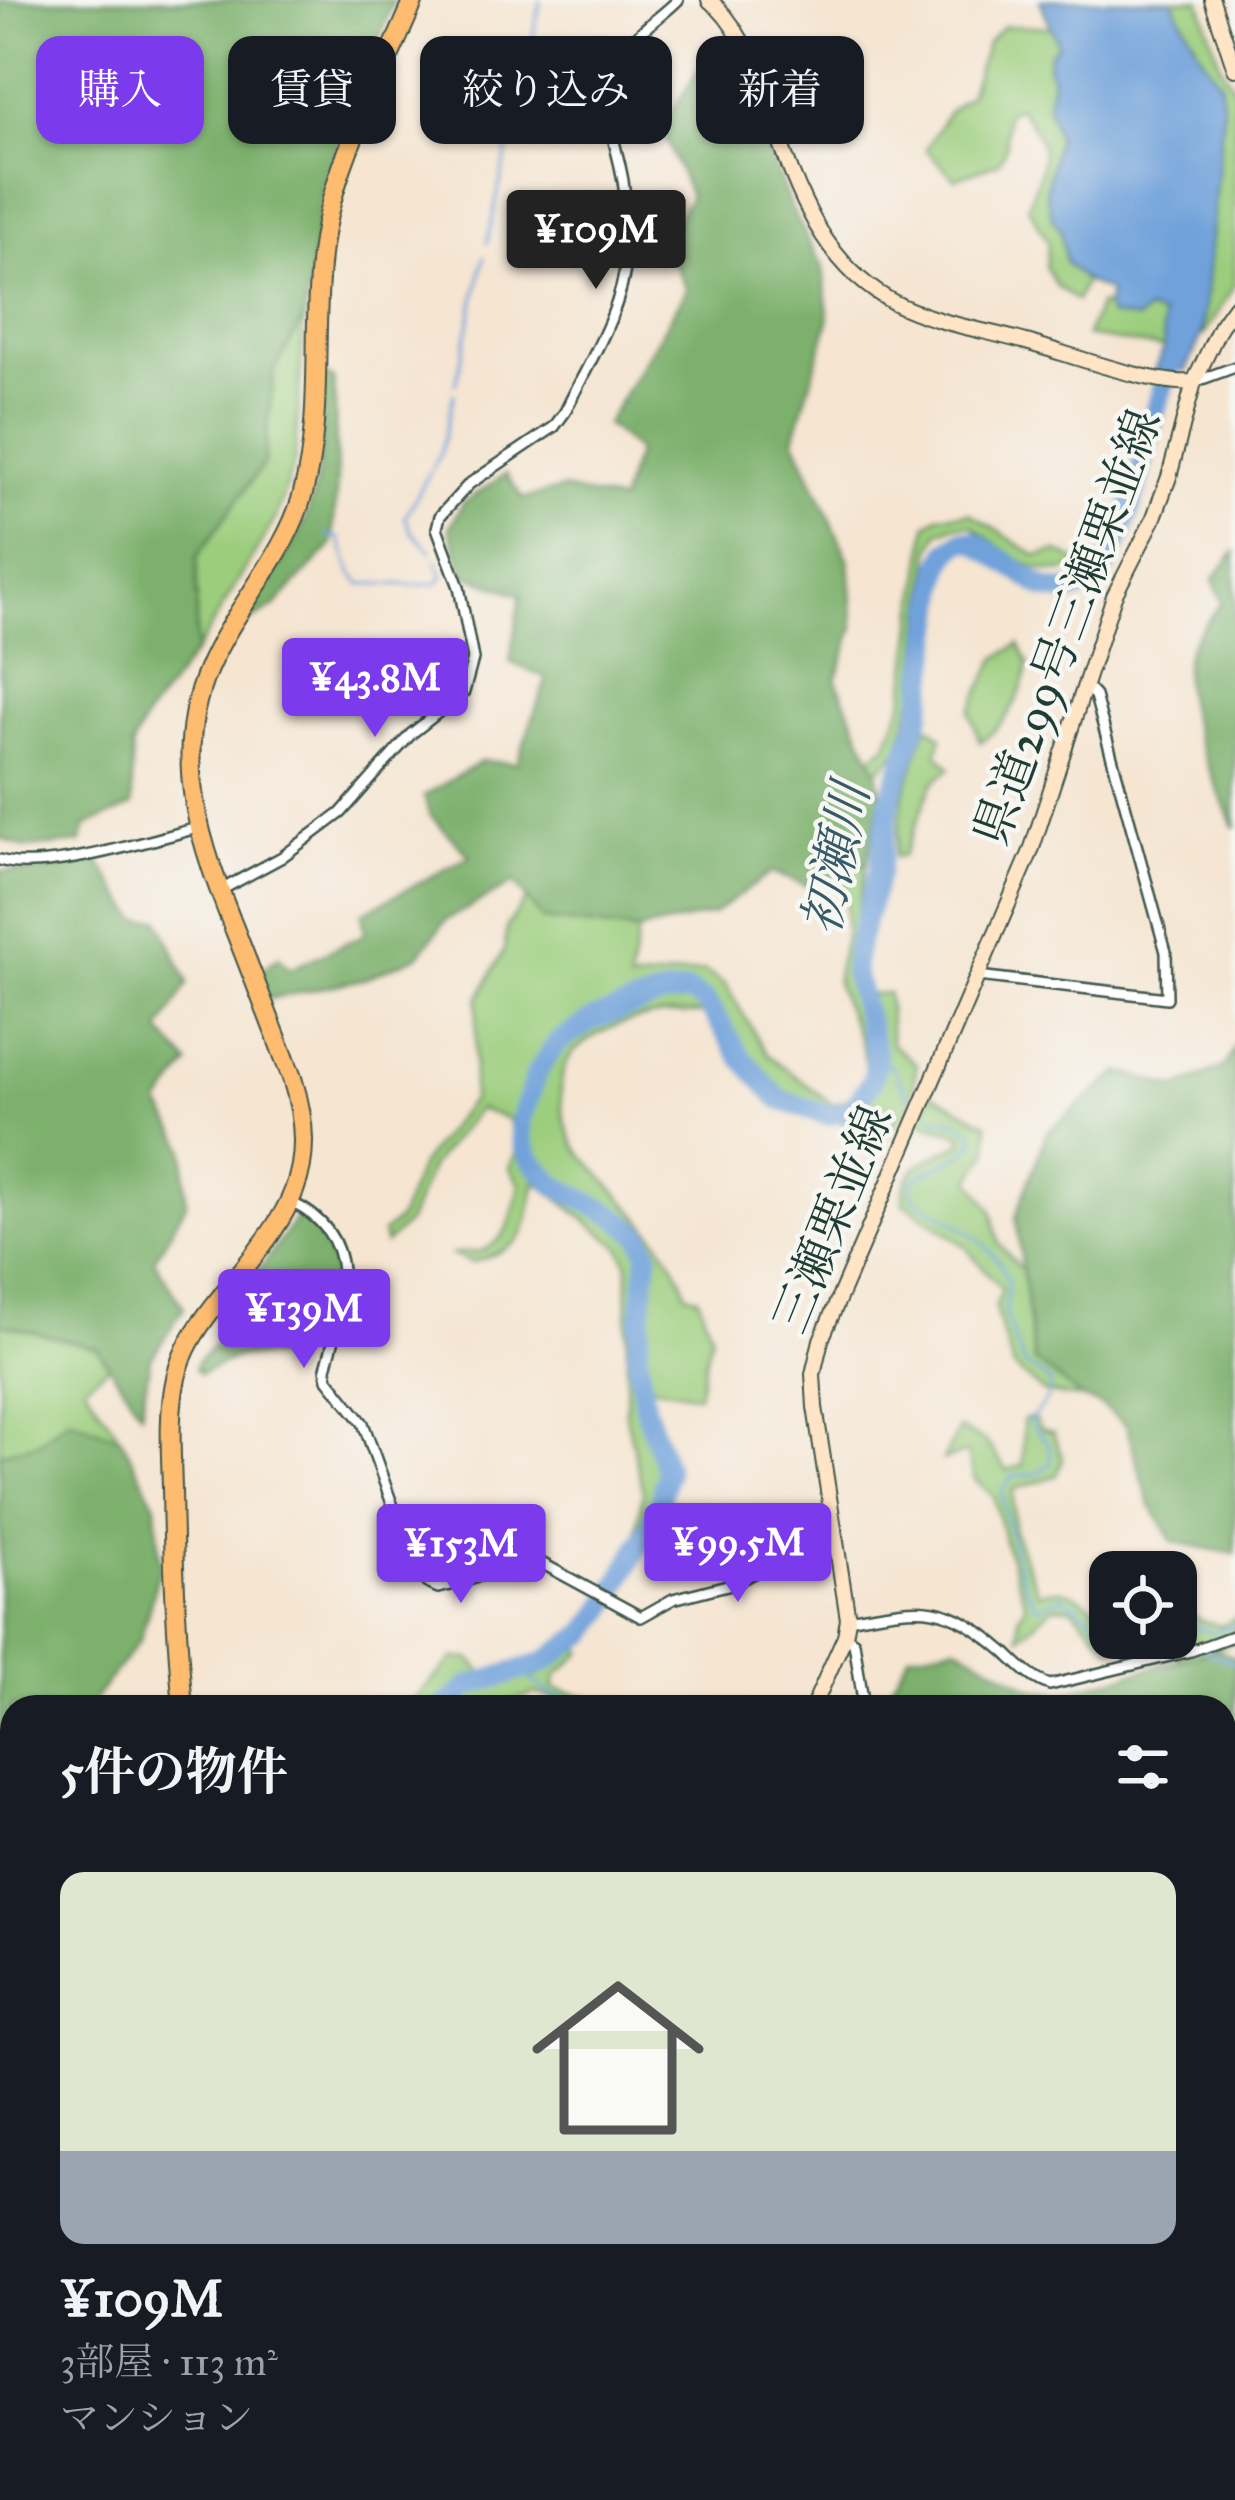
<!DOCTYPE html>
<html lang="ja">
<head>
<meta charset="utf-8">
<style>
	body { margin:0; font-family:"IM FELL Great Primer","Noto Serif JP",serif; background:#20242c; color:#f1f3f6; height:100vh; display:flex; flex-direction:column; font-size:45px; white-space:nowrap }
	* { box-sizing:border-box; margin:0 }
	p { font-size:39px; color:#9ea1a6 }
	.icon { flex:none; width:66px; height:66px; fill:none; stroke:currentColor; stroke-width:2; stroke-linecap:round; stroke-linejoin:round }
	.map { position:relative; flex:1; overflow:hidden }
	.drawer { position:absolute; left:0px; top:1695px; width:1236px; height:807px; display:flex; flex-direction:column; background:#171b24; border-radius:36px 36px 0 0; box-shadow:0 3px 9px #0004 }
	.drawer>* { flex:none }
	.top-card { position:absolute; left:36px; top:36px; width:1164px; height:108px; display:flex; gap:24px }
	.tools { position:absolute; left:1089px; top:1551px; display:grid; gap:24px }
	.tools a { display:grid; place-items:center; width:108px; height:108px; border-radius:24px; background:#171b24; box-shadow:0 3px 9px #0004; font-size:60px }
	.price { position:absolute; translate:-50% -102px; padding:0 27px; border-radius:12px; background:#7c3aed; color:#fff; font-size:39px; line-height:78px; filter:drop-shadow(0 3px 6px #0008) }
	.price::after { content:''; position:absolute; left:50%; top:72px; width:36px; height:27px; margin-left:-18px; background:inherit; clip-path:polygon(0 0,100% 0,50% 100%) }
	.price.selected { background:#222; color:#fff }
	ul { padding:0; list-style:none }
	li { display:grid; align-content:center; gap:24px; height:636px; padding:0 60px }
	li span { display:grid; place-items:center; height:372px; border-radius:24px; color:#555 }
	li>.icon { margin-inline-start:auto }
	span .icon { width:216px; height:216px; fill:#fffc; stroke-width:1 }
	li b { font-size:51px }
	h2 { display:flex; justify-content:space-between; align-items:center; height:144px; padding:0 60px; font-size:51px }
	.tag { padding:0 42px; border-radius:24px; background:#171b24; box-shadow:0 3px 9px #0004; font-size:42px; line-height:108px }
	.tag.selected { background:#7c3aed; color:#fff }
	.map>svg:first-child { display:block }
	.green { fill:#9bcd7c; stroke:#5d8558; stroke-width:3 }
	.forest { fill:#7cb06c; stroke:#4e7650; stroke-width:3 }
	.water { fill:#70a1da; stroke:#486f87; stroke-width:3 }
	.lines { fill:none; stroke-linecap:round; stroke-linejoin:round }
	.stream { stroke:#70a1da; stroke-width:3 }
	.river { stroke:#70a1da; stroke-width:21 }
	.street-casing { stroke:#3f564c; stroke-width:14 }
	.secondary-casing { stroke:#3f564c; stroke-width:18 }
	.highway-casing { stroke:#3f564c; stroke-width:22 }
	.street { stroke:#fff; stroke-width:9 }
	.secondary { stroke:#ffe4c6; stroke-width:14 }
	.highway { stroke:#febc70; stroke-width:18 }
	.labels { text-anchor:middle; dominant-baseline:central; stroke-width:9; stroke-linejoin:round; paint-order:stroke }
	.street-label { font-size:48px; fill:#1f3d34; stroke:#f6f6f2 }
	.water-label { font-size:51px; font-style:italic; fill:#375b66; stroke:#f6f6f2 }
</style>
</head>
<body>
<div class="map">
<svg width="1235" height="2500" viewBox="0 0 1235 2500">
	<rect width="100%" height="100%" fill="#f6f6f2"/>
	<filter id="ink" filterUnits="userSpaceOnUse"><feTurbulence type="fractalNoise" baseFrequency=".00833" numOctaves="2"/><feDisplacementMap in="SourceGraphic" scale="24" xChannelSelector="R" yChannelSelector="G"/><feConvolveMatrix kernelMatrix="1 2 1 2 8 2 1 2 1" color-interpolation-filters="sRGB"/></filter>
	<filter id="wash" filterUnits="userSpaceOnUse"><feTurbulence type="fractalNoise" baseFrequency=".004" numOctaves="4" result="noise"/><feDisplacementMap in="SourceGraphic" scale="48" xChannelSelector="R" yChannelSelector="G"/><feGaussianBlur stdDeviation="2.7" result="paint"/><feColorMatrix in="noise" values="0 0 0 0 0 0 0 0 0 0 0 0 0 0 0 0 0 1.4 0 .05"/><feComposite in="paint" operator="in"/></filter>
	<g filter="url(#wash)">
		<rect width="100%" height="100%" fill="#f5e5d1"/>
		<path class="green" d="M 1172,0 L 1200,0 L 1220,64 L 1235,90 L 1235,284 L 1203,337 L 1220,81 L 1204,60 Z
			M 1004,26 L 1053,27 L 1058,45 L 1048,65 L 1052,79 L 1047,105 L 1057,136 L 1046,192 L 1053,219 L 1060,228 L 1066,263 L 1085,281 L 1076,301 L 1056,286 L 1046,268 L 1048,242 L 1028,206 C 1045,158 1052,149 1018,107 L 1006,113 L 1006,146 L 999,162 L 955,179 L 926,149 L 948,112 L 969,95 L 987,43 Z
			M 1099,304 L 1106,307 L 1110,316 L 1157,311 L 1165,322 L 1164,348 L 1086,336 Z
			M 304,319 L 295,459 L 276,518 L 196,651 L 197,557 L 264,463 L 274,370 Z
			M 970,513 L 1037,556 L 1057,551 L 1080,563 C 1047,590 999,547 972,525 L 953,526 L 939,532 L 931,549 L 914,695 L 898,751 L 877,771 L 871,757 L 886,746 L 904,700 L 927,525 L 940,515 Z
			M 1019,644 L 1029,664 C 1021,698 1009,722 980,742 L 970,711 L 996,659 Z
			M 927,725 L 942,737 L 937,753 L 950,768 L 932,784 L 904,855 L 895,857 L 903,798 Z
			M 867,862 L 845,975 L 855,996 L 888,993 L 891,1044 L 917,1064 L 910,1106 L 888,1134 L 862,1138 L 836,1118 L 770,1095 L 709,1014 C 664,1012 611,1018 577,1049 C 552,1071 560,1116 574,1144 C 580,1154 591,1164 599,1173 C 629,1207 674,1248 686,1293 L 698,1297 L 711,1334 L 698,1395 L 650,1386 L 637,1390 C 640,1406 642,1423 647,1438 C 659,1476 670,1493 637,1526 L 643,1492 L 626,1415 L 628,1265 L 620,1247 L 536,1181 C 523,1241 532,1240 472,1263 L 452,1255 C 463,1250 471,1254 481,1251 C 510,1241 514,1211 520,1185 L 509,1167 L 516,1153 L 509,1119 L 478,1109 L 431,1166 L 408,1222 L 385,1244 L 383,1232 L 399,1219 L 421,1163 L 472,1099 L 478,1000 L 504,950 L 507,926 L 527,899 L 544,920 L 638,931 L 629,982 L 704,971 L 725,984 L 767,1054 L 832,1104 C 900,1089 846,1022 837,984 C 834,970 843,953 845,938 C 848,916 845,893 845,871 Z
			M 932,1093 L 988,1124 L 989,1151 L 971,1179 L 992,1210 L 999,1244 L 1022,1270 L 1034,1360 L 1083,1399 L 1043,1392 L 1013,1367 L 995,1308 L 1002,1290 L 965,1246 L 903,1202 C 902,1165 933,1157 962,1143 L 962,1135 L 922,1123 Z
			M 0,1323 L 97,1348 L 109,1366 L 84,1385 L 121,1438 L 69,1418 L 38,1443 L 0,1453 Z
			M 1033,1417 L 1041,1430 L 1053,1433 L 1063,1460 L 1057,1475 L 1013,1490 L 1014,1532 L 1038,1593 C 1066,1581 1089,1603 1110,1620 L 1110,1638 L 1176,1638 L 1176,1610 L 1180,1607 L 1200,1620 L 1221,1626 L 1235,1618 L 1235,1642 L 1180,1660 L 1172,1641 L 1112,1649 L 1071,1607 L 1054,1606 L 1020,1637 L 1019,1616 L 1026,1605 L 1004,1541 L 994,1496 L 975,1480 L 967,1453 L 943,1460 L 959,1429 L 986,1442 L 1007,1470 L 1023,1465 L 1023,1420 Z
			M 580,1647 L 583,1652 L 557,1675 L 553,1688 L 592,1698 L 603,1707 L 579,1707 L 536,1693 L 498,1707 L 407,1707 L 454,1658 L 470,1659 L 494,1684 L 539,1675 Z"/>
		<path class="forest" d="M 0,0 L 394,0 L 323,185 L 304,319 L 274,370 L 264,463 L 197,557 L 196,651 L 146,717 L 132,746 L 132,806 L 86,826 L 80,843 L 25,848 L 0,838 Z
			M 713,48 L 730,54 L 791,208 L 823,267 L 829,320 L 794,438 L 849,561 L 854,628 L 836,680 L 877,771 L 881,797 L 867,862 L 807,886 L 772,872 L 713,914 L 638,931 L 543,920 L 514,883 L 446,920 L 418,956 L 363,979 L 268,999 L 258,972 L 279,957 L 290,969 L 365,934 L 362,913 L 470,856 L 430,815 L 424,796 L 482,761 L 517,763 L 547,678 L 510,662 L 521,595 L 465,575 L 449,528 L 463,503 L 506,474 L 523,499 L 563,489 L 620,502 L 637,451 L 606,424 L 687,290 L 663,241 L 690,196 L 661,128 Z
			M 324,375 L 334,379 L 337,482 L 332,545 L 273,608 L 233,630 C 254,599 280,568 298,535 C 324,486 322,428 324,375 Z
			M 1235,552 L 1235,828 C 1215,781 1176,709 1186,657 C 1190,639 1211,618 1222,602 L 1213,579 Z
			M 97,859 L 138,920 L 159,919 L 188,983 L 160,1031 L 189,1064 L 160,1104 L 185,1148 L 186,1204 L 154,1260 L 184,1308 L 150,1360 L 141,1412 L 97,1348 L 0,1323 L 0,871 L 36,872 Z
			M 1235,1045 L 1235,1554 L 1173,1542 L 1150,1504 L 1126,1425 L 1101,1405 L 1083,1399 L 1034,1361 L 1016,1217 L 1047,1132 L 1120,1072 L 1177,1088 L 1225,1066 Z
			M 297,1217 L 305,1217 C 342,1265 343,1290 320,1344 L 291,1357 L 240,1356 L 200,1374 L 195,1369 L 197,1362 L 222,1338 L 236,1303 Z
			M 69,1418 L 121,1438 L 156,1505 L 160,1567 L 140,1640 L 88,1707 L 12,1707 L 12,1868 L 0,1872 L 0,1453 L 38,1443 Z
			M 956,1645 L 1033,1689 L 1063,1693 L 1217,1649 L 1235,1658 L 1235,2178 L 1224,2176 L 1224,1707 L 879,1707 L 909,1654 Z
			M 12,2088 L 12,2268 L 0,2276 L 0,2093 Z
			M 1224,2292 L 1235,2301 L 1235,2500 L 951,2500 L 950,2490 L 1224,2490 Z
			M 489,2490 L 782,2490 L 777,2500 L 484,2500 Z"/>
		<path class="water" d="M 1040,0 L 1172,0 L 1204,60 L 1220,81 L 1223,111 L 1202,334 L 1186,371 L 1155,369 L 1164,348 L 1162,316 L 1147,311 L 1137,320 L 1110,316 L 1106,307 L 1109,292 L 1085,281 L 1066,263 L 1060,228 L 1053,220 L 1046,192 L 1057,136 L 1047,105 L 1052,79 L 1048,65 L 1049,55 L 1058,44 Z"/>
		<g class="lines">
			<path class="stream" d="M 526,67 L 541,0
				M 512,131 L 523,80
				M 487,243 L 509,144
				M 456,384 L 484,257
				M 327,535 L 339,538 L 352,574 L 362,584 C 388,582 415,588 438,583 L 443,576 L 436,561
				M 431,551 L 411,531 L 405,517 L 440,454 L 454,394
				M 876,1055 L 894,1069 L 908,1096
				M 932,1117 C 948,1121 971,1121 975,1139 C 963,1162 930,1165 911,1183 L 913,1198 C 946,1218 991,1238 1006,1276 C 1011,1288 1005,1301 1006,1313 C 1008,1328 1017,1344 1021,1358 C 1026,1374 1054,1372 1050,1391 C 1048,1404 1034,1411 1030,1423 C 1042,1441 1055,1440 1050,1464 L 1036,1474 L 1013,1476 L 1002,1491 C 1008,1522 1017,1587 1039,1607 L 1062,1596 L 1110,1630
				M 1176,1621 L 1212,1632 L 1235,1625
				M 1126,1638 L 1140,1638
				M 1203,1650 L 1235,1663
				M 517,1668 L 550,1694 L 597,1707
				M 0,2007 L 12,2004
				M 1224,2210 L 1235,2214"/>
			<path class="river" d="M 444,1707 L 469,1686 L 543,1663 L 586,1633 L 604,1610 L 658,1511 L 667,1471 L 645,1407 L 637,1354 L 648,1252 L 640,1235 L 615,1216 L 555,1185 L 530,1159 L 522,1141 L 520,1123 L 537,1072 L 557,1043 L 594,1019 L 664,995 L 689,992 L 706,1002 L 741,1057 L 780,1100 L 828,1115 L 847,1111 L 858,1101 L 873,1079 L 876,1055 L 854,971 L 856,951 L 879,872 L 890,799 L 921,713 L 941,566 L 949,551 L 962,541 L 974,541 L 1044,588 C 1062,594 1082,592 1096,577 C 1130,540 1143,457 1156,409 C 1160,394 1167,379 1171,364
				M 0,2359 L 12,2340"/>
		</g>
	</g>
	<g filter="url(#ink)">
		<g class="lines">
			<defs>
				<path id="street" d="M 1194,382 L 1235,367
					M 0,860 C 40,874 153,840 197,828
					M 219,891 L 282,857 L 341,813 L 411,734 L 464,692 L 473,659 L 459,587 L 437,528 L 440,516 L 469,484 L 554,427 L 565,412 C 587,365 623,311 626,258 C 628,228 627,195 620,166 C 609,119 596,87 630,43 C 644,27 663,15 678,0
					M 978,976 L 1167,998 L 1166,952 L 1095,696 L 1085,685
					M 290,1202 C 365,1235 343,1308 326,1368 L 328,1379 L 363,1423 L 395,1512 L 427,1583 L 438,1588 C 454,1584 472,1581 486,1572 C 500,1563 504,1555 521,1552 L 641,1617 L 673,1599 L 735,1583 L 836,1528
					M 848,1619 C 925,1605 944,1600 1005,1652 C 1019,1665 1031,1679 1050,1685 L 1191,1651 L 1235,1635
					M 845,1636 L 854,1642 L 864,1707
					M 0,2017 L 12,2014
					M 0,2294 L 12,2284
					M 354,2500 L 358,2490
					M 894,2500 L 894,2490"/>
				<path id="secondary" d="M 709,0 C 738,23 750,59 763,93 C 792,173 814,261 895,303 C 934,323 984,330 1026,342 C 1069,354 1153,386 1194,382
					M 1212,0 L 1235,69
					M 813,1707 L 845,1636 L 848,1619 L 815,1407 L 813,1374 L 821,1340 L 1031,851 L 1114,596 L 1153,520 L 1169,477 L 1194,382 L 1220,327 L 1235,306"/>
				<path id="highway" d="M 183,1707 C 176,1634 173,1561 172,1488 C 171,1452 168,1413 176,1378 C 182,1350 197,1328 214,1306 C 276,1226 326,1186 292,1078 C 274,1030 255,982 236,933 C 202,847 169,760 208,669 C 233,609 287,555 303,493 C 324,414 311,328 322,247 C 334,160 381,80 414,0
					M 62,2500 L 66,2490"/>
			</defs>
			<use href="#street" class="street-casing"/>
			<use href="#secondary" class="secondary-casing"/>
			<use href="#highway" class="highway-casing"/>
			<use href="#street" class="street"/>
			<use href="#secondary" class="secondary"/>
			<use href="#highway" class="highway"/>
		</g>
	</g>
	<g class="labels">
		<g class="street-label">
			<text transform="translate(1067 627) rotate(-70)">県道299号三瀬栗並線</text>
			<text transform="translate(832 1219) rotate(-68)">三瀬栗並線</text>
		</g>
		<g class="water-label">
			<text transform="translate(836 859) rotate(-78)">初瀬川</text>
		</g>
	</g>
</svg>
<div class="tools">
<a><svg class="icon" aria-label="locate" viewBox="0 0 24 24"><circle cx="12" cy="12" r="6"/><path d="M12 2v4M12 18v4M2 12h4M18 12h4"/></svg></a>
</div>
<b class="price selected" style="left:596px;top:292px">¥109M</b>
<b class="price" style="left:375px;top:740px">¥43.8M</b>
<b class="price" style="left:304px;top:1371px">¥139M</b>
<b class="price" style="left:738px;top:1605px">¥99.5M</b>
<b class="price" style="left:461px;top:1606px">¥153M</b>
<div class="top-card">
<a class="tag selected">購入</a>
<a class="tag">賃貸</a>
<a class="tag">絞り込み</a>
<a class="tag">新着</a>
</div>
<section class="drawer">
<h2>5件の物件<svg class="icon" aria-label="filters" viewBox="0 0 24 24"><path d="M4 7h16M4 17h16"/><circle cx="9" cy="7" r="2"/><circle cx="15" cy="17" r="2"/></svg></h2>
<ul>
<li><span style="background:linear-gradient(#dfe7d0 75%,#9aa5b1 0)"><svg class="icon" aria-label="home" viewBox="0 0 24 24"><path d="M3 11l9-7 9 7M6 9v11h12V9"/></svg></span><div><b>¥109M</b><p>3部屋 · 113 m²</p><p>マンション</p></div></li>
</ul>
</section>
</div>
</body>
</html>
